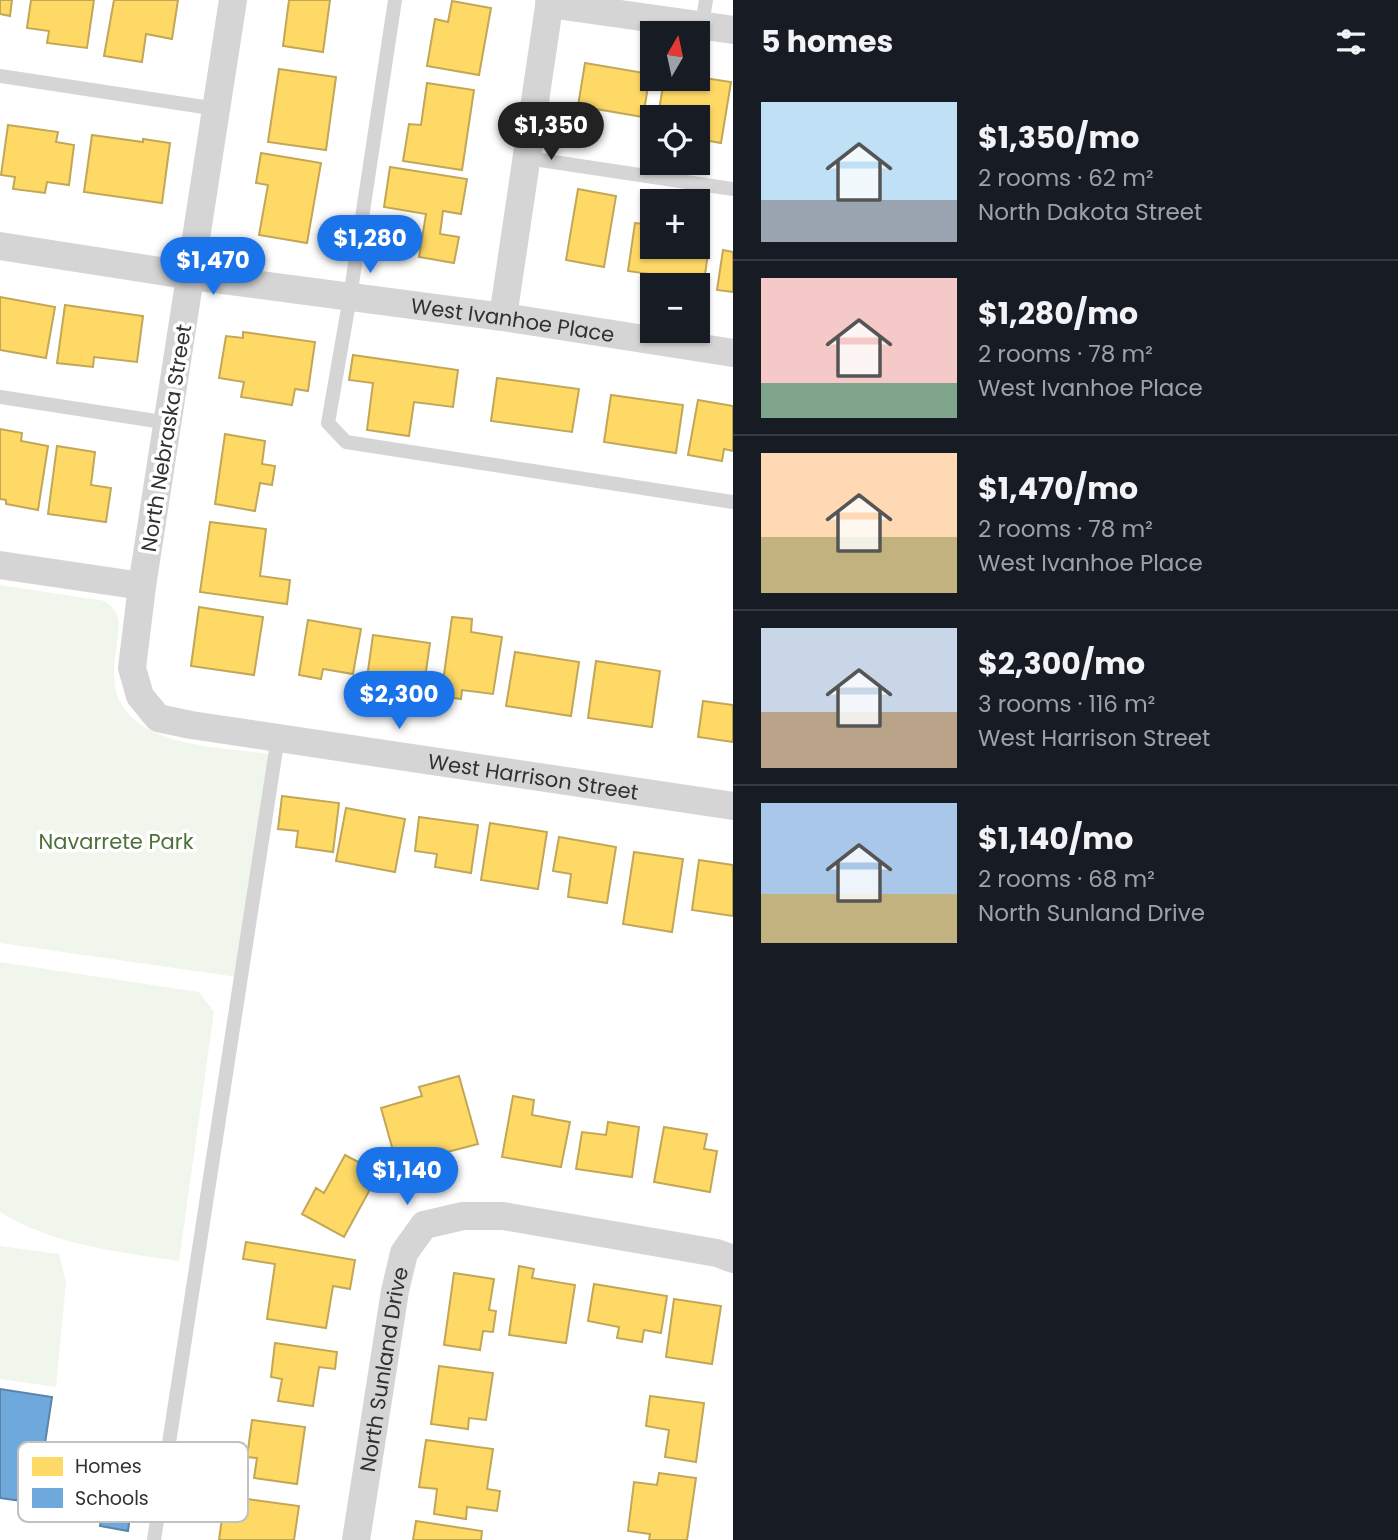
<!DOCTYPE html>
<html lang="en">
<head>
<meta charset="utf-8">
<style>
	body { margin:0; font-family:Poppins,sans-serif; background:#20242c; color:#f1f3f6; height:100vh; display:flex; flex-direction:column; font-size:26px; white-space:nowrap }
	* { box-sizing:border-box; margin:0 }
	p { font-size:23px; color:#9ea1a6 }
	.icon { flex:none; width:38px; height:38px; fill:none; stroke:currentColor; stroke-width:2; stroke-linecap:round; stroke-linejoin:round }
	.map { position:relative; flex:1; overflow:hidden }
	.side { display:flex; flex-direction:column; background:#171b24; width:665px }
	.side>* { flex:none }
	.needle { width:46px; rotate:9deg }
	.controls { position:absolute; left:640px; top:21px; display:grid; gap:14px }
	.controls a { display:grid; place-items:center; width:70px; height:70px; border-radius:0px; background:#171b24; box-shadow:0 2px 5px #0004; font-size:35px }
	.price { position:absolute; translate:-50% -60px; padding:0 16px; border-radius:24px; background:#1a73e8; color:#fff; font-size:23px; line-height:46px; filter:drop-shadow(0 2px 4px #0008) }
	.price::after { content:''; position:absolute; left:50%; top:42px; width:21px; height:16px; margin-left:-10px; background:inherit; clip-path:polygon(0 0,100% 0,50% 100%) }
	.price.selected { background:#222; color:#fff }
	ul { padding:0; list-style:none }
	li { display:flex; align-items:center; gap:21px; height:175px; padding:0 28px }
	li+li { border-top:2px solid #363941 }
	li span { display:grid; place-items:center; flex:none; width:196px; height:140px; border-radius:0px; color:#555 }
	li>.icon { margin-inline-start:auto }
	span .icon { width:84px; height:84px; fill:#fffc; stroke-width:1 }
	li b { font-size:30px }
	h2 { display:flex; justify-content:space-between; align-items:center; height:84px; padding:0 28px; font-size:30px }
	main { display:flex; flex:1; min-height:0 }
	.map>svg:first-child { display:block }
	.green { fill:#f1f6ed }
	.homes { fill:#ffd966; stroke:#c1a756; stroke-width:2 }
	.schools { fill:#6fa8dc; stroke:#5c84a9; stroke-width:2 }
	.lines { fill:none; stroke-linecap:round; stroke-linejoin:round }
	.service { stroke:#d5d5d5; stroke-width:14 }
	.minor { stroke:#d5d5d5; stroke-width:28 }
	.labels { text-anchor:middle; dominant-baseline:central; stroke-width:7; stroke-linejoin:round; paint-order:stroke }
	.street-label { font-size:21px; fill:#313131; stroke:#fff }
	.park-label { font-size:21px; fill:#4e7139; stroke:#fff }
	.key { fill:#fff; stroke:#c1c1c1; stroke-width:2 }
	.key-label { font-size:19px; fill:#313131 }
</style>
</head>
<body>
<main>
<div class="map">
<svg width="733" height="1540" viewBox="0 0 733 1540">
	<rect width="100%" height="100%" fill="#fff"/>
	<path class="green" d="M 0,585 L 105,601 C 123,615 119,622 117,643 C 115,659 112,675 116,691 C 131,748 223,747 270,754 L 237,977 L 0,943 Z
		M 0,962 L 199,992 L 214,1012 L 179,1261 C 118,1252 53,1245 0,1212 Z
		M 0,1246 L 59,1254 L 66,1282 L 56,1387 L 0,1379 Z"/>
	<path class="homes" d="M 0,0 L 12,0 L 10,16 L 0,14 Z
		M 31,0 L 94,0 L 87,48 L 47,43 L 49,31 L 27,28 Z
		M 114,0 L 178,0 L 172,39 L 146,34 L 142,62 L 104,56 Z
		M 289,0 L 330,0 L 323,52 L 283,46 Z
		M 452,1 L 491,8 L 479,75 L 427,66 L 435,19 L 448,22 Z
		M 585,63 L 650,74 L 643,117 L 578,106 Z
		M 279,69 L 336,77 L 326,150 L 268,142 Z
		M 698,77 L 731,82 L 721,143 L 698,139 L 698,117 L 658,117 L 664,79 L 698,79 Z
		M 427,83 L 474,90 L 462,170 L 403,161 L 409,124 L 421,125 Z
		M 8,125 L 58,132 L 56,142 L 74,145 L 69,185 L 47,182 L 45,193 L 13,189 L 15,177 L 1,175 Z
		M 92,135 L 143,142 L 143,139 L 170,143 L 162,203 L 84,192 Z
		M 261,153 L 321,163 L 307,243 L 259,235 L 268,185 L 256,183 Z
		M 390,167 L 467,179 L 461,214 L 443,211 L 440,234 L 459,237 L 454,263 L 419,257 L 426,214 L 384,207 Z
		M 578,189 L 616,196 L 604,267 L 566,260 Z
		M 635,223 L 653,225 L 653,247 L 709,246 L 704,282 L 628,271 Z
		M 723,250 L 733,252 L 733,292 L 717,290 Z
		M 0,297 L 55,307 L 46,358 L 0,350 Z
		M 65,305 L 143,316 L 137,362 L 94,357 L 93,367 L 57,363 Z
		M 243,332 L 315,342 L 308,391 L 295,389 L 292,405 L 241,397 L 244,382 L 219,378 L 226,336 L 243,338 Z
		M 353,355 L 458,370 L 453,407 L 414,402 L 409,436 L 367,430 L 373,383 L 349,380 Z
		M 497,378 L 579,389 L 572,432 L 491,421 Z
		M 611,395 L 683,405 L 676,453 L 604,442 Z
		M 698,400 L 733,406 L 733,451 L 724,449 L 722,461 L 688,455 Z
		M 0,429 L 22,433 L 21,441 L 48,446 L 38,510 L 6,504 L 6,500 L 0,499 Z
		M 225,434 L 265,441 L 262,464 L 275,466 L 272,485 L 260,483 L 255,511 L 215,504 Z
		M 57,446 L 95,452 L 91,485 L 111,488 L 106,522 L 48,514 Z
		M 210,522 L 266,529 L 260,576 L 290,580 L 287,604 L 200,592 Z
		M 199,607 L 263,617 L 254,675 L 191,666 Z
		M 452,617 L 472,619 L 471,632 L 502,637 L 493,694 L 462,690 L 461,699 L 441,696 Z
		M 308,620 L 361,629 L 353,674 L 323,669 L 321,679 L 299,675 Z
		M 373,635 L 430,643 L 422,699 L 365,692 Z
		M 515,652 L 579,662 L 571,716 L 506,706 Z
		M 596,661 L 660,671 L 652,727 L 588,718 Z
		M 703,701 L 733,705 L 733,742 L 698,737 Z
		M 282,796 L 339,803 L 333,852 L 296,847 L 298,831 L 278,829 Z
		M 346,808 L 405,819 L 395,872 L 336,861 Z
		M 419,817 L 478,825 L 471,873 L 435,867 L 437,854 L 415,851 Z
		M 490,823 L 547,832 L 538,889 L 481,880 Z
		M 559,837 L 616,847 L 607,903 L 568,897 L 571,874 L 553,871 Z
		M 634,852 L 683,859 L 672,932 L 623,924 Z
		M 699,860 L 733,865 L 733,916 L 692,910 Z
		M 459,1076 L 478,1144 L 397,1165 L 381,1108 L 422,1096 L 419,1087 Z
		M 513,1096 L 534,1100 L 532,1115 L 570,1122 L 561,1167 L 502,1157 Z
		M 608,1122 L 639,1127 L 632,1177 L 576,1169 L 582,1132 L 606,1135 Z
		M 664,1127 L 707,1134 L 704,1149 L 717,1151 L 710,1192 L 654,1182 Z
		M 345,1155 L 379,1173 L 344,1237 L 302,1214 L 316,1188 L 324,1193 Z
		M 246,1242 L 355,1260 L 350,1289 L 333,1286 L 326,1328 L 267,1319 L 275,1264 L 243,1259 Z
		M 519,1266 L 534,1269 L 532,1278 L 575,1285 L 566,1343 L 509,1335 Z
		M 454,1273 L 494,1279 L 489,1310 L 496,1311 L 493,1332 L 483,1331 L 480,1350 L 444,1345 Z
		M 594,1284 L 667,1296 L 661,1333 L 644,1330 L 642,1342 L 617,1338 L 619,1327 L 588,1321 Z
		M 674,1299 L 721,1306 L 712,1364 L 666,1357 Z
		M 275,1343 L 337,1352 L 335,1369 L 319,1367 L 313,1406 L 278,1401 L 282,1379 L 271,1377 Z
		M 439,1366 L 493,1373 L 486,1420 L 469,1418 L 468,1429 L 431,1424 Z
		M 650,1396 L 704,1403 L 696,1462 L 665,1457 L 669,1430 L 646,1426 Z
		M 252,1420 L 305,1427 L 297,1484 L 254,1478 L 257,1458 L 247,1457 Z
		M 426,1440 L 493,1449 L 487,1489 L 500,1491 L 497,1511 L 467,1507 L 466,1519 L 434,1514 L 437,1489 L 419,1487 Z
		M 659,1473 L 696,1478 L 687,1540 L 649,1540 L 650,1534 L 628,1531 L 634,1482 L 657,1485 Z
		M 225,1496 L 299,1506 L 294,1540 L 219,1540 Z
		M 416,1521 L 482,1531 L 481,1540 L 413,1540 Z"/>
	<path class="schools" d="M 0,1389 L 52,1397 L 36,1503 L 0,1498 Z
		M 106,1489 L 133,1494 L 128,1531 L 100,1526 Z"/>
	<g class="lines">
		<path class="service" d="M 395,0 L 350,297 L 328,423 L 346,442 L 733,502
			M 702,25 L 706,0
			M 0,76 L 217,109
			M 527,158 L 733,189
			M 0,397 L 169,423
			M 154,1540 L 278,737"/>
		<g class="minor">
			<path id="s1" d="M 233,0 L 142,586 L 132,668 L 140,696 L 158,718 L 191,725 L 733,806"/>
			<path d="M 549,4 L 733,30"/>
			<path id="s2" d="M 0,246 L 192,276 L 503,317 L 733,353"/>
			<path d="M 503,317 L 550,0"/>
			<path d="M 0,565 L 142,586"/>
			<path id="s3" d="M 356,1540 L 395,1291 L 404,1253 L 424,1225 L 463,1216 L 503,1216 L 717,1253 L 733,1259"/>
		</g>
	</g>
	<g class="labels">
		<g class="street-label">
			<text stroke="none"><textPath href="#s2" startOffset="518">West Ivanhoe Place</textPath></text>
			<text transform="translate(166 438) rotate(-81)">North Nebraska Street</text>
			<text stroke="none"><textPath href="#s1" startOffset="1113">West Harrison Street</textPath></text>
			<text stroke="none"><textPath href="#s3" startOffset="173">North Sunland Drive</textPath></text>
		</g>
		<g class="park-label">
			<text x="116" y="841">Navarrete Park</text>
		</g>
	</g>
	<rect x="18" y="1442" width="230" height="80" rx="10" class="key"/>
	<rect x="32" y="1457" width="31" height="19" fill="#ffd966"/>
	<rect x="32" y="1488" width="31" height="20" fill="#6fa8dc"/>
	<g class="key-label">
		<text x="75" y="1473">Homes</text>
		<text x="75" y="1505">Schools</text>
	</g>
</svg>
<div class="controls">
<a><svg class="needle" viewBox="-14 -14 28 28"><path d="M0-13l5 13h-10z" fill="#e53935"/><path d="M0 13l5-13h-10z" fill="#9ea1a6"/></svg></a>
<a><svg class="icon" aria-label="locate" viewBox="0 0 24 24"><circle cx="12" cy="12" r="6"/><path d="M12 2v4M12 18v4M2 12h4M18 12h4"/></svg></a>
<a>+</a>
<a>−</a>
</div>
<b class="price selected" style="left:551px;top:162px">$1,350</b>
<b class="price" style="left:370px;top:275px">$1,280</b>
<b class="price" style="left:213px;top:297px">$1,470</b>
<b class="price" style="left:399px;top:731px">$2,300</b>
<b class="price" style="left:407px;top:1207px">$1,140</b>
</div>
<section class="side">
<h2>5 homes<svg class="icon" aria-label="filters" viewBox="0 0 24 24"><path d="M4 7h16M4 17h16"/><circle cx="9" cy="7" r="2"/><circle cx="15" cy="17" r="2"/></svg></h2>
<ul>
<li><span style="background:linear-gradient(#bfe0f5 70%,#9aa5b1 0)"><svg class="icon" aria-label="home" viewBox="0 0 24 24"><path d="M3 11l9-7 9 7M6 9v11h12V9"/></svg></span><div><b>$1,350/mo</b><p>2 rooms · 62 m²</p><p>North Dakota Street</p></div></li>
<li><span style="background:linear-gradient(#f6c9c9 75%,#7fa58c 0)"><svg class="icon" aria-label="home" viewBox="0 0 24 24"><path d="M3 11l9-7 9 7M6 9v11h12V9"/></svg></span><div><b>$1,280/mo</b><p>2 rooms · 78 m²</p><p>West Ivanhoe Place</p></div></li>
<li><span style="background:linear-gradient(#ffd9b3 60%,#c2b280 0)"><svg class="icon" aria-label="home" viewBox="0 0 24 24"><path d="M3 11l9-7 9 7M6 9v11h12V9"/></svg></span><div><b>$1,470/mo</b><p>2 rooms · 78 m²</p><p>West Ivanhoe Place</p></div></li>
<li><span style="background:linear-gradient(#c9d6e8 60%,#b9a48a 0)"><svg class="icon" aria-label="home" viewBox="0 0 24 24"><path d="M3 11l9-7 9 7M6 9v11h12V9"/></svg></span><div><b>$2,300/mo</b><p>3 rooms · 116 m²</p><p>West Harrison Street</p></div></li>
<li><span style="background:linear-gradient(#a9c7e8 65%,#c2b280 0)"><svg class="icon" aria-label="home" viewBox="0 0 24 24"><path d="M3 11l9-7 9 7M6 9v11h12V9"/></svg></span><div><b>$1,140/mo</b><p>2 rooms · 68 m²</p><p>North Sunland Drive</p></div></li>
</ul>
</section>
</main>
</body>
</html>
